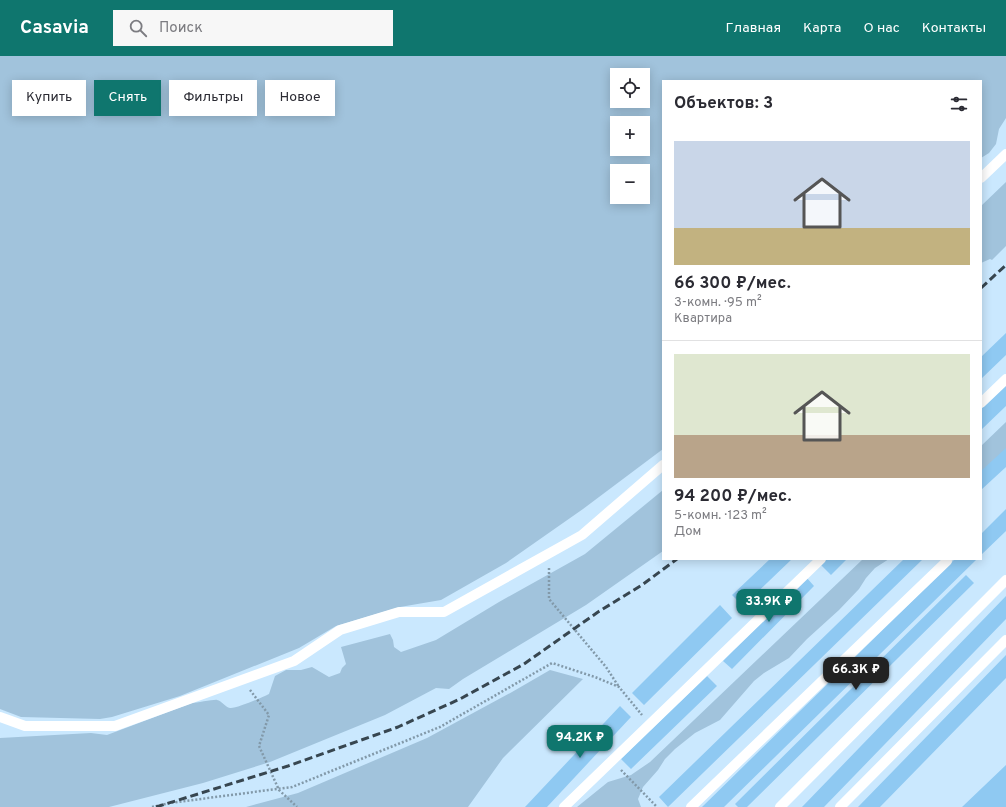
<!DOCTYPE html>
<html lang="ru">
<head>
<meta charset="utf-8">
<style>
	body { margin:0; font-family:Overpass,sans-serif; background:#f7f7f7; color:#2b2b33; height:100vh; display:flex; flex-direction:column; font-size:15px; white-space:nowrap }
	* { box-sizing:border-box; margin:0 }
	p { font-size:13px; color:#7c7c81 }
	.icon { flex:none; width:22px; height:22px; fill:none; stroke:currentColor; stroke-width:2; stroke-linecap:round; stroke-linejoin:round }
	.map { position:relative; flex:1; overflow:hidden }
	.panel { position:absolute; left:662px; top:24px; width:320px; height:480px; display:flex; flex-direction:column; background:#fff; border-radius:0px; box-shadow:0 2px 10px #0003 }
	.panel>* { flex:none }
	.guide { position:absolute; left:12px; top:24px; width:380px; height:36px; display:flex; gap:8px }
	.controls { position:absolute; left:610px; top:12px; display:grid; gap:8px }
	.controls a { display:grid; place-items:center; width:40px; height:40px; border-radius:0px; background:#fff; box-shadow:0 2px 10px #0003; font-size:20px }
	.price { position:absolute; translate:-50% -34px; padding:0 9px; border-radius:8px; background:#0f766e; color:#fff; font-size:13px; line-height:26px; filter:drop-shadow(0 1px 2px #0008) }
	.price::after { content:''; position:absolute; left:50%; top:24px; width:12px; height:9px; margin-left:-6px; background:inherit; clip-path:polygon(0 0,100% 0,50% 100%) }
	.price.on { background:#222; color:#fff }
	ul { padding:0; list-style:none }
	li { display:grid; align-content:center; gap:8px; height:212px; padding:0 12px }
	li+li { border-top:1px solid #e1e1e2 }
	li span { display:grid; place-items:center; height:124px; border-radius:0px; color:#555 }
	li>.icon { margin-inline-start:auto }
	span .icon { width:72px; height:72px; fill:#fffc; stroke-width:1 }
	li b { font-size:17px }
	h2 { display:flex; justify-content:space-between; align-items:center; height:48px; padding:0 12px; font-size:17px }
	.tag { padding:0 14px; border-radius:0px; background:#fff; box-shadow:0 2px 10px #0003; font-size:14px; line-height:36px }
	.tag.on { background:#0f766e; color:#fff }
	header { display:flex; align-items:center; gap:24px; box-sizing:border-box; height:56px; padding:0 20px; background:#0f766e; color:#fff }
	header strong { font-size:19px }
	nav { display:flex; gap:22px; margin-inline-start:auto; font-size:14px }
	.search { width:280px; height:36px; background:#f7f7f7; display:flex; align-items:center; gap:10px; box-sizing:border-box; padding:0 14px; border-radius:0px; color:#7c7c81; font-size:15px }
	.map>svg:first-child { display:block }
	.green { fill:#a1c3dc; fill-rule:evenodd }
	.building { fill:#8fc9f2 }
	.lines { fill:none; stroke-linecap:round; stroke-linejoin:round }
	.path { stroke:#8299a9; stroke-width:2.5; stroke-dasharray:2 2; stroke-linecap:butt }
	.lane { stroke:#fff; stroke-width:10 }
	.rail { stroke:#374650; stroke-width:3; stroke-dasharray:8 4; stroke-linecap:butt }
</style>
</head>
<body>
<header>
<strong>Casavia</strong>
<div class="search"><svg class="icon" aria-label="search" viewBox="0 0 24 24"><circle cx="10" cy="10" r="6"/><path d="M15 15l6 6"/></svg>Поиск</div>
<nav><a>Главная</a><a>Карта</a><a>О нас</a><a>Контакты</a></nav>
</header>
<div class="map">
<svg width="1006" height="751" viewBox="0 0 1006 751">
	<rect width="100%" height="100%" fill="#cae8fe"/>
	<path class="green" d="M 0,0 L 1006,0 L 1006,62 L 999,73 L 996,88 L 989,97 L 981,102 L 981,25 L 663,25 L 663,393 L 583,453 L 506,507 L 441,544 L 400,551 L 336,570 L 299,592 L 180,640 L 112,661 L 100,663 L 21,661 L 0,653 ZM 617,19 L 643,19 L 643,45 L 617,45 ZM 617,67 L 643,67 L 643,93 L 617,93 ZM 617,115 L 643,115 L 643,141 L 617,141 Z
		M 1006,126 L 1006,190 L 992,204 L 990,203 L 981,207 L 981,150 Z
		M 1006,366 L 1006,398 L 981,419 L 981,390 Z
		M 663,434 L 663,495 L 586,549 L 463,623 L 449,633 L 436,632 L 385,659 L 270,706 L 203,727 L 109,751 L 0,751 L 0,682 L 91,677 L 107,679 L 192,647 C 196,647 216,643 217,644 C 222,645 225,651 230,652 C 236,653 263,641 269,638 L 275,620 L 286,614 L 301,614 L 312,611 L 329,621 L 340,617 L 342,612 L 346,608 L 341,591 L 390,578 L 393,584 L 394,591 L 401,596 L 436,584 L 499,546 L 585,498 Z
		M 863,503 L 889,503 L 875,512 L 866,522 L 859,533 L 839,554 L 807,583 L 789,602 L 764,617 L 754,625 L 720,664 L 695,677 L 675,693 L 665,703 L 658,714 L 643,731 L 638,743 L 641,751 L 577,751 L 608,726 L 631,719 L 650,706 Z
		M 550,614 L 583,623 L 503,702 L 468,751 L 246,751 L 298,737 L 427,682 L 512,636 Z"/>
	<path class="building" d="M 1006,277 L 1006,299 L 981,323 L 981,301 Z
		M 1006,329 L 1006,350 L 981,374 L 981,353 Z
		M 1006,392 L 1006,411 L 981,434 L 981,415 Z
		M 1006,453 L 1006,475 L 981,499 L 981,478 Z
		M 770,503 L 792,503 L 743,550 L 732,539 Z
		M 825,503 L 847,503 L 831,519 L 820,508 Z
		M 904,503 L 923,503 L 668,751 L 659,741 Z
		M 955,503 L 977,503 L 724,751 L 702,751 Z
		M 966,519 L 974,527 L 747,751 L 738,751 L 735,748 Z
		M 806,521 L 814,530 L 732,613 L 723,605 Z
		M 1006,540 L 1006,563 L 824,751 L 802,751 Z
		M 720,549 L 732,562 L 644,649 L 632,637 Z
		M 1006,599 L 1006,622 L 880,751 L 858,751 Z
		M 707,620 L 717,630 L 631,713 L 621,703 Z
		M 620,650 L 631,661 L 547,751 L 525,751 Z
		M 1006,709 L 1006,751 L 962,751 Z"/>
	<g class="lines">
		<path class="path" d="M 549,512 L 549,543 L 606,611 L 619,631
			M 250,634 L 269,659 L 259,690 L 279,734 L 297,751
			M 621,714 L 657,751
			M 152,751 L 170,747 L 292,731 L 440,671 L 552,607 L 595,621 L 619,631 L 642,659"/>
		<path class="lane" d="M 981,122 L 1006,98
			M 981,347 L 1006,323
			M 0,661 L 25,670 L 115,670 L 294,605 L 340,574 L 399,556 L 444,556 L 582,479 L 663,409
			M 564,751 L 821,503
			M 691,751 L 947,505
			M 780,751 L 1006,524
			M 840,751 L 1006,584"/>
		<path class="rail" d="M 981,232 L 1006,209
			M 156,751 L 288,710 L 398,671 L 460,643 L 524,608 L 598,556 L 642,529 L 677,503"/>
	</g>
</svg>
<div class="controls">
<a><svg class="icon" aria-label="locate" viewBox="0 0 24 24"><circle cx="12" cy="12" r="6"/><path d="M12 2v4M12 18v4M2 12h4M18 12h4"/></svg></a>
<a>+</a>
<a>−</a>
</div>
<b class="price" style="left:769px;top:567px">33.9K ₽</b>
<b class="price on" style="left:856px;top:635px">66.3K ₽</b>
<b class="price" style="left:580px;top:703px">94.2K ₽</b>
<div class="guide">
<a class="tag">Купить</a>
<a class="tag on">Снять</a>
<a class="tag">Фильтры</a>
<a class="tag">Новое</a>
</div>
<section class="panel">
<h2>Объектов: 3<svg class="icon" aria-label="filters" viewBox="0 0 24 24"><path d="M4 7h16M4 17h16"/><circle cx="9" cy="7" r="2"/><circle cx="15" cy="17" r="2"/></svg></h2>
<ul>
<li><span style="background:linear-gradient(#c9d6e8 70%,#c2b280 0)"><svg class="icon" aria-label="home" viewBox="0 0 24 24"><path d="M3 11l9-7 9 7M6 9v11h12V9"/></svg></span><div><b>66 300 ₽/мес.</b><p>3-комн. · 95 m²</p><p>Квартира</p></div></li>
<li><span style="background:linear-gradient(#dfe7d0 65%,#b9a48a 0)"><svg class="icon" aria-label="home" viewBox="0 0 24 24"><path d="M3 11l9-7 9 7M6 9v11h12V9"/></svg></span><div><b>94 200 ₽/мес.</b><p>5-комн. · 123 m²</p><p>Дом</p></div></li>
</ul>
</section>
</div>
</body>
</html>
